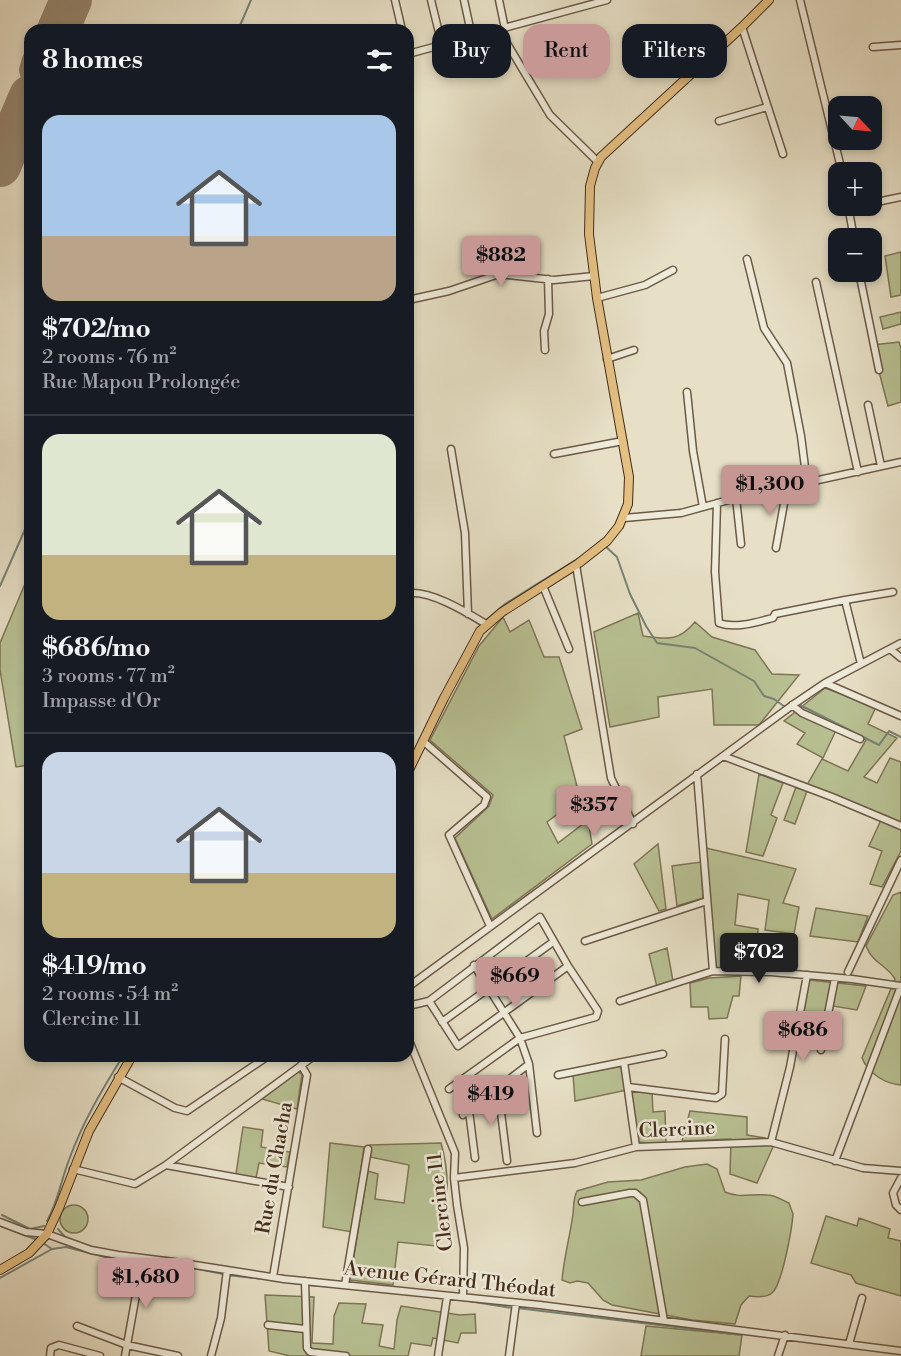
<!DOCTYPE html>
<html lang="en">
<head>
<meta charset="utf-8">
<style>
	body { margin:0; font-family:"Libre Bodoni",serif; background:#242831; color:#f1f3f6; height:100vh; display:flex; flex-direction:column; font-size:22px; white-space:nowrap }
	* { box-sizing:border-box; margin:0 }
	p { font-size:20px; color:#9ea1a6 }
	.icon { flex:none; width:33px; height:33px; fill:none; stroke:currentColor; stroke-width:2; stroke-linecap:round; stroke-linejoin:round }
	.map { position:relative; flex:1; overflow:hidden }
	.panel { position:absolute; left:24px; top:24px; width:390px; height:1038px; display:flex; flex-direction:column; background:#171b24; border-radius:18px; box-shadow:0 3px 9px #0003 }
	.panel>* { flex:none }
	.banner { position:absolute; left:432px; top:24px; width:378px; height:54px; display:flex; gap:12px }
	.needle { width:39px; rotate:116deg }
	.buttons { position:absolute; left:828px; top:96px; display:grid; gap:12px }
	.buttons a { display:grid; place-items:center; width:54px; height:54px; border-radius:12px; background:#171b24; box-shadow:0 3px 9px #0003; font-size:30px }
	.price { position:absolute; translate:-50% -51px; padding:0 14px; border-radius:6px; background:#c59692; color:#111; font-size:20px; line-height:39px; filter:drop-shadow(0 2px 3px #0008) }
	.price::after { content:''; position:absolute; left:50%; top:36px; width:18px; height:14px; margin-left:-9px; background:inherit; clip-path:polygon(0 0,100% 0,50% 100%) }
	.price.active { background:#222; color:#fff }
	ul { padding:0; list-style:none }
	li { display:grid; align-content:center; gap:12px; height:318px; padding:0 18px }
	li+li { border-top:2px solid #363941 }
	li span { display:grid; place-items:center; height:186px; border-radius:18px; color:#555 }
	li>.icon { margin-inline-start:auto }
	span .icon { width:108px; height:108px; fill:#fffc; stroke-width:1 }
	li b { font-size:26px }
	h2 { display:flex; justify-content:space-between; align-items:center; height:72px; padding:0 18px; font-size:26px }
	.pill { padding:0 21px; border-radius:18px; background:#171b24; box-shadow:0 3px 9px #0003; font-size:21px; line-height:54px }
	.pill.active { background:#c59692; color:#111 }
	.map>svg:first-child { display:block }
	.green { fill:#b8c193; stroke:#7e7657; stroke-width:1.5 }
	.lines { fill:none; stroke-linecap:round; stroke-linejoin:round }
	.stream { stroke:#758377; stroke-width:2 }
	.taxiway { stroke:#958670; stroke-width:16 }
	.runway { stroke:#958670; stroke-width:42 }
	.minor-casing { stroke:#6c5946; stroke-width:9 }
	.major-casing { stroke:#432c1b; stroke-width:10 }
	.minor { stroke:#efebda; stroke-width:6 }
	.major { stroke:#e4c083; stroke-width:8 }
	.labels { text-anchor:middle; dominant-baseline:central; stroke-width:5; stroke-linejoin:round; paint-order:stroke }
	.street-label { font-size:20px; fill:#432c1b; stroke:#efebda }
</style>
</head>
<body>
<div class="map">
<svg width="901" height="1356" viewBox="0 0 901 1356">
	<rect width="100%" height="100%" fill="#e7e0c6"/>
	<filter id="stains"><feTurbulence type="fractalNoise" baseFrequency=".00333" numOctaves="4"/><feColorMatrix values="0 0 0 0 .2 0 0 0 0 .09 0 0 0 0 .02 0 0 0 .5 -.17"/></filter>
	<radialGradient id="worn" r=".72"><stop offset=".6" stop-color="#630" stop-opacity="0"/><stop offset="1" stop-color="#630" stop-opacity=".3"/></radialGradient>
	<path class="green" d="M 901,252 L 901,295 L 891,297 L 885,256 Z
		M 901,312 L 901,324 L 883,329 L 880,317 Z
		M 899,342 L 901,348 L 901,402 L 888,406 L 872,345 Z
		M 30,572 L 30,765 L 16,767 L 0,670 L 0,643 Z
		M 638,613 L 643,636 C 668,639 678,642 695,622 L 712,637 L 755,650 L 772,674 L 799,675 L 759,725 L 714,725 L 712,689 L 658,697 L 659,717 L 610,727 L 594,632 Z
		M 503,617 L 510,632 L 529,620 L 544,657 L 559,657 L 582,729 L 564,736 L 580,798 L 547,822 L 558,843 L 588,820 L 592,844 L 492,919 L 455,838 L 489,806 L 493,795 L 430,740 L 479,646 Z
		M 825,688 L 876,707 L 868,724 L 897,738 L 864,777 L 877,783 L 890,758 L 901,762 L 901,824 L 807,785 L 822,759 L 848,771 L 866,740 L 838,726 L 823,758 L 797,744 L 805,733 L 784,721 Z
		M 759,774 L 783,783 L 771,815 L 777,818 L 763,856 L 746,852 Z
		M 796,787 L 807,791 L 795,824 L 784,820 Z
		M 881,820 L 901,828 L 901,851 L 882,887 L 870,884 L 882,851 L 869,846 Z
		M 658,844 L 666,909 L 659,911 L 634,864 Z
		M 706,848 L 796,869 L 783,903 L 799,907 L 794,934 L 765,930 L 769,900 L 738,894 L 735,925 L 758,929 L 756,969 L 715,969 Z
		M 701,862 L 703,898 L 677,906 L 672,866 Z
		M 901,892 L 901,1085 C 885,1084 868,1073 862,1058 L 895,979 C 886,964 873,964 866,946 L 893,895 Z
		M 816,908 L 868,916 L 858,942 L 810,936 Z
		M 775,937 L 791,939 L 789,970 L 772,969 Z
		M 667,948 L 673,981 L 657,987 L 649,954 Z
		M 741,976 L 739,996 L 733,996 L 727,1018 L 709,1019 L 708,1007 L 691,1007 L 690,983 L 709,978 Z
		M 809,980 L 866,986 L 857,1010 L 833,1006 L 827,1032 L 801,1028 Z
		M 622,1066 L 627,1090 L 575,1101 L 573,1075 Z
		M 298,1072 L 302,1074 L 297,1109 L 262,1099 Z
		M 631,1091 L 652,1092 L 653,1112 L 665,1111 L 666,1145 L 638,1142 Z
		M 690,1111 L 747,1117 L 747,1135 L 765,1138 L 773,1147 L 757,1183 L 730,1174 L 731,1139 L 682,1141 Z
		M 243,1127 L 263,1130 L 261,1147 L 290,1152 L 287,1167 L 259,1163 L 256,1178 L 236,1174 Z
		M 330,1143 L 364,1147 L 352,1232 L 323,1227 Z
		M 441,1143 C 451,1178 447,1198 442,1233 L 437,1233 L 436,1246 L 398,1242 L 393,1285 L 350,1280 L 368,1171 L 378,1174 L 375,1199 L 404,1203 L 409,1165 L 370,1157 L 370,1145 Z
		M 707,1164 L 717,1169 L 725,1192 C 742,1199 750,1193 767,1195 C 775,1195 782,1200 789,1203 L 793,1214 C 792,1229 782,1285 772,1293 C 766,1298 756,1297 749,1296 L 741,1305 L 735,1324 L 692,1320 L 612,1305 L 603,1300 L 588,1283 L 577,1281 L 570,1283 L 562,1280 C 564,1257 570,1236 573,1214 C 574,1205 573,1199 577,1191 L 608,1182 L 641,1180 L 685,1167 Z
		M60 1219a14 14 0 1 1 28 0a14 14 0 1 1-28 0Z
		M 826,1216 L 857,1226 L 859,1218 L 890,1229 L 888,1238 L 901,1241 L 901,1296 L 856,1283 L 851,1275 L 811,1263 Z
		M 265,1295 L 314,1297 L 312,1343 L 333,1344 L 334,1316 L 339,1303 L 366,1304 L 362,1323 L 383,1325 L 379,1346 L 394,1349 L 397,1320 L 401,1306 L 460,1315 L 475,1314 L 476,1333 L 461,1333 L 458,1343 L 433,1338 L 431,1346 L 411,1343 L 408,1356 L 290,1356 L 269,1351 Z
		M 646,1326 L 742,1335 L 739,1356 L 641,1356 Z"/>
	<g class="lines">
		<path class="stream" d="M 238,30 L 251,0
			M 604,545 L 617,557 L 630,594 L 646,626 L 657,643 L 695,648 L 754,681 L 764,696 L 774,699 L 785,707 L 788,705
			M 0,586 L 30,518
			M 485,621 L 505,604 L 582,556
			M 798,704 L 879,745 L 889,731 L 901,737
			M 408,761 L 414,751
			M 2,1215 L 30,1229 L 44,1226
			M 47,1221 C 58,1202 61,1180 69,1160 C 82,1123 103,1088 123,1056
			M 0,1226 L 35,1239
			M 58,1229 L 66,1238
			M 43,1243 L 52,1249 L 66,1247 L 117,1260 L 133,1261
			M 142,1262 L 175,1265
			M 193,1268 L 223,1274
			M 227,1275 L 263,1279
			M 0,1278 L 52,1249
			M 293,1283 L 301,1284
			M 307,1285 L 337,1287
			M 456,1299 L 512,1308
			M 517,1308 L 742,1335"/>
		<path class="taxiway" d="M 56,0 L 61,14 L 61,30
			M 30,59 L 27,70 L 30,81"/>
		<path class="runway" d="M 58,30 L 71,0
			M 0,166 L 30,96"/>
		<defs>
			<path id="minor" d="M 395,0 L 402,30
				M 431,0 L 442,45
				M 464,0 L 472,37
				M 499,0 L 504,24
				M 800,0 L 842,172
				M 742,27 L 783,154
				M 499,30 L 550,115 L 598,162
				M 873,47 L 901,45
				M 408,54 L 607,0
				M 719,121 L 767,107
				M 872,203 L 901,197
				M 848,206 L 854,238
				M 849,208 L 859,206
				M 747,259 L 764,328 L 787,363 L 801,436 L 807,483
				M 859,272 L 879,370
				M 816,282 L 858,472
				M 597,298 L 645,285 L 673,270
				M 408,300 L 449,291 L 499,274 L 554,280 L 594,276
				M 545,350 L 544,331 L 549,314 L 548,279
				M 607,359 L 634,350
				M 687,392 L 693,451 L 703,507
				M 868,405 L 881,466
				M 451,449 L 465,533 L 468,614
				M 554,454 L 623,441
				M 736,498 L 741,544
				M 717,503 L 715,572 L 719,623 C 735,629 757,622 773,618 L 775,614 L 845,600 L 861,664
				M 624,518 L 681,513 L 736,498 L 901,462
				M 776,548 L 787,487
				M 576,565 L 611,778 L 633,824
				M 543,586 L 569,649
				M 408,593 C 432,591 466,612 486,624
				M 845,600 L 893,592
				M 890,649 L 901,658
				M 825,683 L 901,716
				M 792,705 L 802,713 L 860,739
				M 423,741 L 487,797 L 484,805 L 449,835 L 490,926
				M 723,756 L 832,797 L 901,826
				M 697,774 L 713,971
				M 585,941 L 707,901
				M 474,965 L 520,1038 L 529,1064 L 537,1133
				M 848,972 L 901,860
				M 408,987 L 794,704 L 825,683 L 901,643
				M 620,1001 L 713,971 L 771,972 L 852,979 L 901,986
				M 408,1006 L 429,1001 L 540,917 L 568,966 L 458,1046 L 429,1001
				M 442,1022 L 553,942
				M 408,1038 L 455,1153 L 454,1178 L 457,1205 L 464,1248 L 463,1297
				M 821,1050 L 835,978
				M 624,1062 L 636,1147
				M 558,1075 L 663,1054
				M 118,1077 L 175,1108 L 187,1111 L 268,1056
				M 628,1087 L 716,1098 L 722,1094 L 725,1039
				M 498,1088 L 507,1161
				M 449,1089 L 520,1038 L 596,1017 L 598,1011 L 568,966
				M 469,1111 L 475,1158
				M 463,1115 L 529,1064
				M 771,1142 L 790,1067 L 807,975
				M 835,1161 L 901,986
				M 166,1165 L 289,1187
				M 73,1169 L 135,1184 L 166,1165 L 314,1056
				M 454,1178 L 575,1163 L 636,1147 L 771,1142 L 863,1168 L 901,1171
				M 901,1178 L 893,1193 L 896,1205 L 901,1210
				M 582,1202 L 630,1193 L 635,1193 L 643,1200 L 664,1321
				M 0,1222 L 26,1232 L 47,1234 L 91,1250 L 118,1255 L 182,1263 L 284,1279 L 540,1305 L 901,1351
				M 273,1277 L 307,1075 L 301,1065
				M 305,1281 L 307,1348 L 310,1352 L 346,1356
				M 345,1285 L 368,1149
				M 268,1325 L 305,1329
				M 77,1326 L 127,1345 L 178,1356
				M 849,1344 L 862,1298
				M 50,1356 L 51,1348 L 59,1345 L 100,1356
				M 125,1356 L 138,1284 L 139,1258
				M 211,1356 L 221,1318 L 227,1270
				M 438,1356 L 447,1297
				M 509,1356 L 516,1303
				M 778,1356 L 785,1335"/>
			<path id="major" d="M 408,772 L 444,698 L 480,631 L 502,612 L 579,563 L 607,541 L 619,526 L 628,504 L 629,477 L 597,298 L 589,234 L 590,186 L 595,168 L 601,157 L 742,27 L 769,0
				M 0,1270 L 29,1253 L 47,1234 L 59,1208 L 89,1131 L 132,1056"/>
		</defs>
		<use href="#minor" class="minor-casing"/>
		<use href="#major" class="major-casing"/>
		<use href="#minor" class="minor"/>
		<use href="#major" class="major"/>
	</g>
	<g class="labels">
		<g class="street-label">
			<text transform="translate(677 1130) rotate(-3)">Clercine</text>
			<text transform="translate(275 1168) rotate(-80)">Rue du Chacha</text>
			<text transform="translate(441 1202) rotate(-97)">Clercine 11</text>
			<text transform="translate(450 1280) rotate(6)">Avenue Gérard Théodat</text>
		</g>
	</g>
	<rect width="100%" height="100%" filter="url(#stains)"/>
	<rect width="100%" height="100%" fill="url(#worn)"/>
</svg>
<div class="buttons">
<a><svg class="needle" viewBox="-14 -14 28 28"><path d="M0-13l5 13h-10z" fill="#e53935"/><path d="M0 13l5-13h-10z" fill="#9ea1a6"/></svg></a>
<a>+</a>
<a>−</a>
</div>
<b class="price" style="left:501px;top:287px">$882</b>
<b class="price" style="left:770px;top:516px">$1,300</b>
<b class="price" style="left:594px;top:837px">$357</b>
<b class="price active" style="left:759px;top:984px">$702</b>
<b class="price" style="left:515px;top:1008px">$669</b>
<b class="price" style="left:803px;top:1062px">$686</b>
<b class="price" style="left:491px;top:1126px">$419</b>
<b class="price" style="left:146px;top:1309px">$1,680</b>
<div class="banner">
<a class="pill">Buy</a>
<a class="pill active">Rent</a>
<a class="pill">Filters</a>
</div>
<section class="panel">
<h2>8 homes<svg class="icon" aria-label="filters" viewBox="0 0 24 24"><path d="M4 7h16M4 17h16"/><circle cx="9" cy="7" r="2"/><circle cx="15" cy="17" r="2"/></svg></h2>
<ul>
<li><span style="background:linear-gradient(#a9c7e8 65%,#b9a48a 0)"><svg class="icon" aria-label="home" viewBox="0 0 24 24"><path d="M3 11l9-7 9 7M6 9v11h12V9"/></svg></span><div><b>$702/mo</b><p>2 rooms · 76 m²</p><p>Rue Mapou Prolongée</p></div></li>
<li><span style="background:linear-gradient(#dfe7d0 65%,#c2b280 0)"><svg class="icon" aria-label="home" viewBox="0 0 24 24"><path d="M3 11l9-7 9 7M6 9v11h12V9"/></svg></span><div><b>$686/mo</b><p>3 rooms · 77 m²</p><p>Impasse d'Or</p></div></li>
<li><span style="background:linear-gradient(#c9d6e8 65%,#c2b280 0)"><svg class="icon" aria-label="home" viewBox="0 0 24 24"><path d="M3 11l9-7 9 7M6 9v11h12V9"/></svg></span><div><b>$419/mo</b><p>2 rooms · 54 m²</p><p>Clercine 11</p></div></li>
</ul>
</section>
</div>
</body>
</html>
